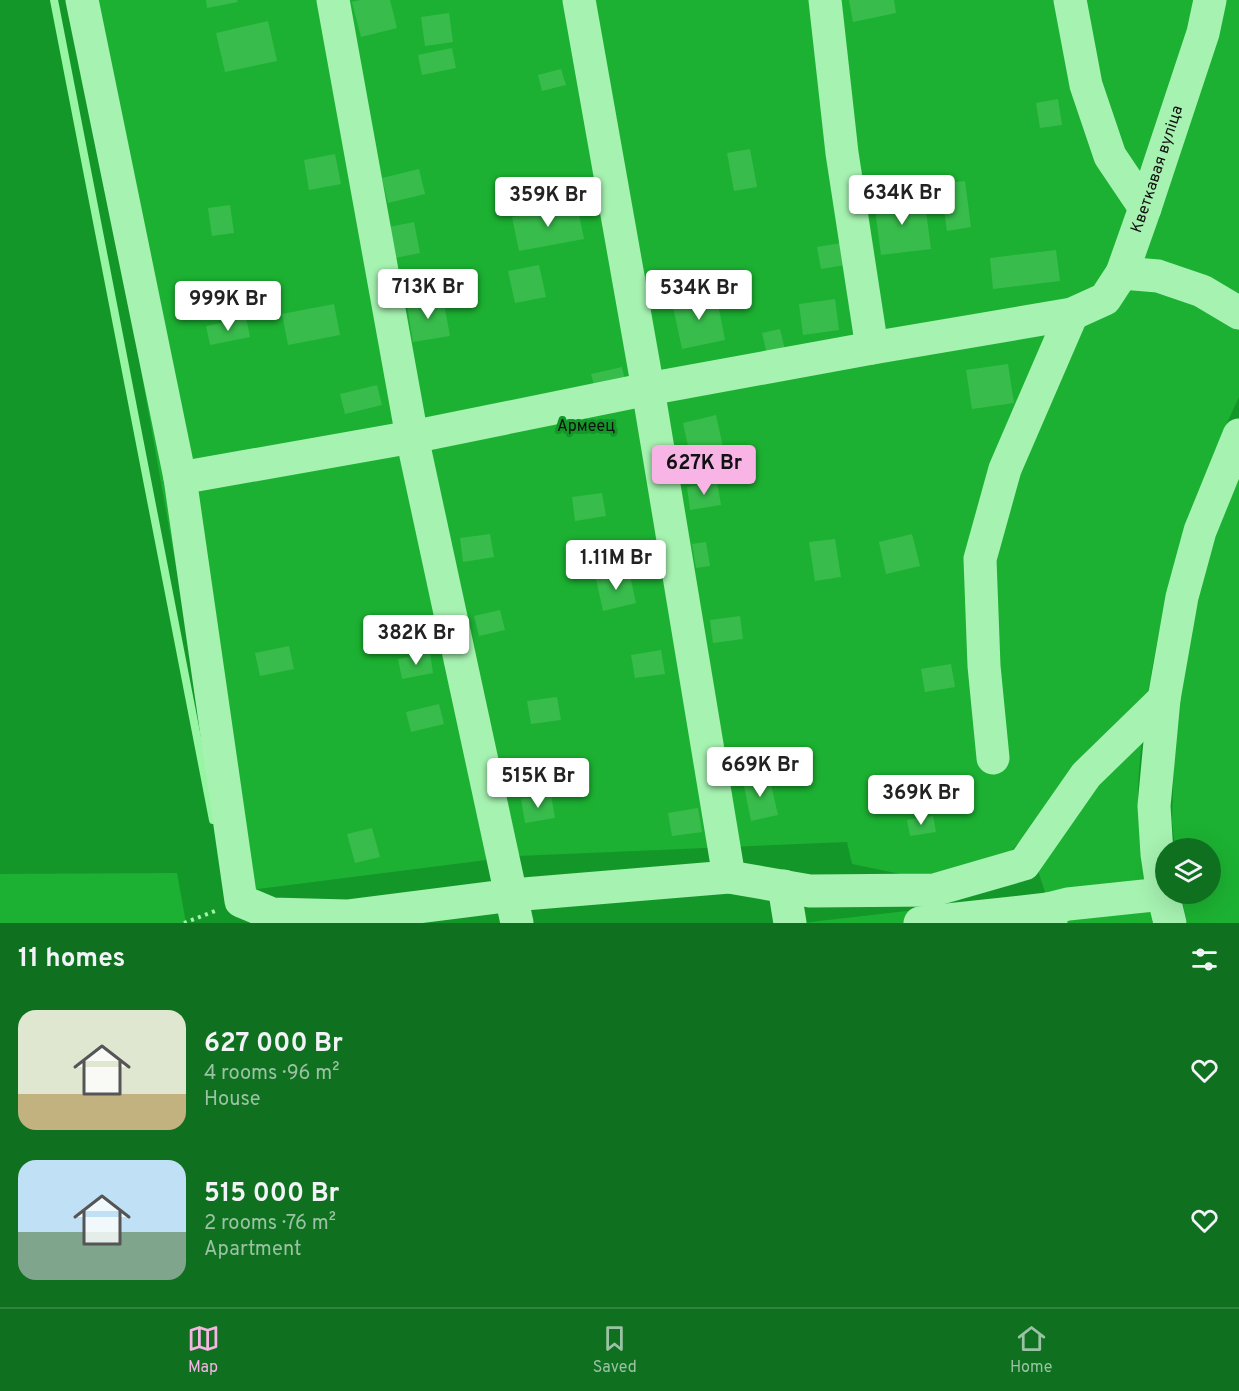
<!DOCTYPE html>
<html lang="en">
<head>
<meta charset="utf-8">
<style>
	body { margin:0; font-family:Overpass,sans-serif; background:#187628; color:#f1f3f6; height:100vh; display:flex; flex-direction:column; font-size:22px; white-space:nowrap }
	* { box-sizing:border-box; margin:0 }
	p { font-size:20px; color:#9bc2a4 }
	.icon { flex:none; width:33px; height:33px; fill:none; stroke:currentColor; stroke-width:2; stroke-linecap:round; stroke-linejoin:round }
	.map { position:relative; height:923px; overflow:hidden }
	.drawer { display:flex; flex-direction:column; background:#0f711f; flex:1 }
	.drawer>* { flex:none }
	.fabs { position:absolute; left:1155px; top:838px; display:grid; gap:12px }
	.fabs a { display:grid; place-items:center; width:66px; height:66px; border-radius:50%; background:#0f711f; box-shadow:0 6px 24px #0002; font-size:30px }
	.price { position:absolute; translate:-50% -51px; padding:0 14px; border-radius:6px; background:#fff; color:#222; font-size:20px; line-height:39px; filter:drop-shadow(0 2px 3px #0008) }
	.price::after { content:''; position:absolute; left:50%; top:36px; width:18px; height:14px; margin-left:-9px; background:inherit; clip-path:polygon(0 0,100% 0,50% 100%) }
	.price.current { background:#f7b4e5; color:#111 }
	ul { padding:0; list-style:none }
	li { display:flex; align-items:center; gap:18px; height:150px; padding:0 18px }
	li span { display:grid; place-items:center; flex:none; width:168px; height:120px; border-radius:18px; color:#555 }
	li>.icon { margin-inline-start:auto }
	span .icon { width:72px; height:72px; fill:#fffc; stroke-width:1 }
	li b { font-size:26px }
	h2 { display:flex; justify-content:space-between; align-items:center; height:72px; padding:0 18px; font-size:26px }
	.tab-bar { display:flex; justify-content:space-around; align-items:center; height:84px; border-top:2px solid #2f833d; background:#0f711f; font-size:16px; color:#9bc2a4 }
	.tab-bar a { display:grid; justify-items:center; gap:3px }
	.tab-bar .current { color:#f7b4e5 }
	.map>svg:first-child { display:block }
	.green { fill:#1cb132 }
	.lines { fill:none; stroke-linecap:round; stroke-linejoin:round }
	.stream { stroke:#98f5a4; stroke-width:8 }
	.building { fill:#38bd4c }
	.path { stroke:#a6f2b1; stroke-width:4; stroke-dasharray:3 4.5; stroke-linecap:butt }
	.minor { stroke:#a6f2b1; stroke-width:33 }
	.labels { text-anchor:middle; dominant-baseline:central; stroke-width:6; stroke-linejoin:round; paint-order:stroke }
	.street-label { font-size:16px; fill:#111; stroke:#149729 }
	.park-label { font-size:16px; fill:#111; stroke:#149729 }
</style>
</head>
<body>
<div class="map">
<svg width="1239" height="923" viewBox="0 0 1239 923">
	<rect width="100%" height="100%" fill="#149729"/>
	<path class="green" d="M 75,0 L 1239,0 L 1239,397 C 1192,495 1159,606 1145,715 C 1142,741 1138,769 1138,796 C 1138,839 1146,881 1153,923 L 802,923 L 1046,895 L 1026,834 L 999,865 L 929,880 L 852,864 L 847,842 L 517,856 L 234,892 Z
		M 1239,473 L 1239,923 L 1187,923 L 1181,894 L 1210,894 L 1210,849 L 1175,849 L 1172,821 L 1175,727 L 1192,625 L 1214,536 Z
		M 177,873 L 186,923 L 0,923 L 0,874 Z"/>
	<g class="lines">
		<path class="stream" d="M 54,0 L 213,820"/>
	</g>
	<path class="building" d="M 206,0 L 237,0 L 238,2 L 207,8 Z
		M 360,0 L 390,0 L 397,28 L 361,37 L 352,2 Z
		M 849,0 L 894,0 L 896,13 L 853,22 Z
		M 449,13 L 453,42 L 425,46 L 421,17 Z
		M 268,21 L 277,61 L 225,72 L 216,33 Z
		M 452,48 L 456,68 L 422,75 L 418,55 Z
		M 561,69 L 566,85 L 542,91 L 538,75 Z
		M 1058,99 L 1062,125 L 1040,128 L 1036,103 Z
		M 750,149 L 757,187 L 734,191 L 727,153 Z
		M 335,154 L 341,184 L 309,190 L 304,160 Z
		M 419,169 L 425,194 L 388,203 L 382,178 Z
		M 965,181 L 971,227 L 947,231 L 940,184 Z
		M 924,196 L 931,249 L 881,255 L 874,202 Z
		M 230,205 L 234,233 L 212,236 L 208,208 Z
		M 577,205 L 584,239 L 519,251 L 512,217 Z
		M 414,222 L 420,253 L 395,258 L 389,227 Z
		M 841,243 L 845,265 L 821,269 L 817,247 Z
		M 1056,250 L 1060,281 L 993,289 L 990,258 Z
		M 539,265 L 546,297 L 515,303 L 508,271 Z
		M 716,294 L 725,340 L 682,349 L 672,302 Z
		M 443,298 L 450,336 L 413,342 L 407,305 Z
		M 835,299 L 839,330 L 803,335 L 799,304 Z
		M 334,304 L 340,335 L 288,345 L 282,314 Z
		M 246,318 L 250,337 L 210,345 L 206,326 Z
		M 780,329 L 786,354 L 768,358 L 762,333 Z
		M 1008,364 L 1014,403 L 972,409 L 966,370 Z
		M 622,367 L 626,385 L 596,392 L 591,374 Z
		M 377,385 L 382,405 L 345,414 L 340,394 Z
		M 716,415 L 723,447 L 690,455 L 683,423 Z
		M 717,482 L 721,505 L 690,510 L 687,487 Z
		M 602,493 L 606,516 L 575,521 L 572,497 Z
		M 490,534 L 494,557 L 463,562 L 460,538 Z
		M 912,534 L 920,566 L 886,574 L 879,542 Z
		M 835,539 L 841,577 L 815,581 L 809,542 Z
		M 706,542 L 710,566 L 696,568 L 692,544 Z
		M 629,571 L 636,603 L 603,611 L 596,579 Z
		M 500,610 L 505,630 L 479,636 L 474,616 Z
		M 740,616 L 743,639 L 713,643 L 710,620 Z
		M 289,646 L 294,669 L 260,676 L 255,653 Z
		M 661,650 L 665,674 L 635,678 L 631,655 Z
		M 430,653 L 433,673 L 402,679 L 398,659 Z
		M 951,664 L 955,687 L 925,692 L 921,669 Z
		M 557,697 L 561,720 L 531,724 L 527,701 Z
		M 439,704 L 444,724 L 411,732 L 406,712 Z
		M 769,776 L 778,815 L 751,821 L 743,781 Z
		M 551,795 L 555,818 L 525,823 L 521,799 Z
		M 698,808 L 702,832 L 672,836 L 668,813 Z
		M 933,816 L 936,832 L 910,836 L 907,820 Z
		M 372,828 L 380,857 L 355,863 L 347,834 Z"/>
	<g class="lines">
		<path class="path" d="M 184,923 L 215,911"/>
		<g class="minor">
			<path d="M 82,0 L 180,478 L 241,901 L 272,914 L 347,916 L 512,895 L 729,877 L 810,891 L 934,890 L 1024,864 L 1086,775 L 1164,699"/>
			<path d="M 333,0 L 412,437 L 517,923"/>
			<path d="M 579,0 L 648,389 L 729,877"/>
			<path d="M 825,0 L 842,153 L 872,348"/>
			<path d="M 1070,0 L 1086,85 L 1110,156 L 1145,208"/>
			<path d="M 1122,273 L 1158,276 L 1202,291 L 1239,313"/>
			<path id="s1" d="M 180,478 L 412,437 L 648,389 L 872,348 L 1072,314 L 1105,299 L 1122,273 L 1145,208 L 1203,33 L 1210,0"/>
			<path d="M 993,758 L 984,666 L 980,559 L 1005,469 L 1072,314"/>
			<path d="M 784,886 L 790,923"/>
			<path d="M 1048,909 L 1068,904 L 1163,894"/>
			<path d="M 920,923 L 1048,909 L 1051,923"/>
			<path d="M 1170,923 L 1163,894 L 1157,854 L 1154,806 L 1164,699 L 1182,597 L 1200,531 L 1239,435"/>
		</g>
	</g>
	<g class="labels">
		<g class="street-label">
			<text stroke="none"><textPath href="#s1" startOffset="1084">Кветкавая вуліца</textPath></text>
		</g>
		<g class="park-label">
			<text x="586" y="427">Армеец</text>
		</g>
	</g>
</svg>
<div class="fabs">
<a><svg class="icon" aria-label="layers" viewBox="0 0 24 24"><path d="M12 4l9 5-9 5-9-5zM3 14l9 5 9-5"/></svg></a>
</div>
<b class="price" style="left:902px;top:226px">634K Br</b>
<b class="price" style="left:548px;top:228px">359K Br</b>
<b class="price" style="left:428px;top:320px">713K Br</b>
<b class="price" style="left:699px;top:321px">534K Br</b>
<b class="price" style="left:228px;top:332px">999K Br</b>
<b class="price current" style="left:704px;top:496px">627K Br</b>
<b class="price" style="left:616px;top:591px">1.11M Br</b>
<b class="price" style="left:416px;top:666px">382K Br</b>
<b class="price" style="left:760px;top:798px">669K Br</b>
<b class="price" style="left:538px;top:809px">515K Br</b>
<b class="price" style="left:921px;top:826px">369K Br</b>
</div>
<section class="drawer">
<h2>11 homes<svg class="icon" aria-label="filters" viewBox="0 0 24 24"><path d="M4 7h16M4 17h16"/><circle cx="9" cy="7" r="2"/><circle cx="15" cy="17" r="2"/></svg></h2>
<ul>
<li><span style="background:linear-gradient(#dfe7d0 70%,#c2b280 0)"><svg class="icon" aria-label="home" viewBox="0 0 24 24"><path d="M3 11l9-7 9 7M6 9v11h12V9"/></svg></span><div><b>627 000 Br</b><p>4 rooms · 96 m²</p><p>House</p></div><svg class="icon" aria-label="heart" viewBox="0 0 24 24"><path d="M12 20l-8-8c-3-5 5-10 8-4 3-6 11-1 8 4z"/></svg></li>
<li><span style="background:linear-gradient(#bfe0f5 60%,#7fa58c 0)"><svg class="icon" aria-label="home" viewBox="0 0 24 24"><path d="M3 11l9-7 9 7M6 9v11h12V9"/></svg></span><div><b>515 000 Br</b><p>2 rooms · 76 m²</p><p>Apartment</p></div><svg class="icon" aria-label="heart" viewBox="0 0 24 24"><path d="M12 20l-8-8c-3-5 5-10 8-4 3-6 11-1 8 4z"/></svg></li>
</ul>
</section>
<nav class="tab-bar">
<a class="current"><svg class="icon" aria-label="map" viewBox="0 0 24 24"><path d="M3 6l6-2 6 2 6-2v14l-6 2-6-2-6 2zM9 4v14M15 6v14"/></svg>Map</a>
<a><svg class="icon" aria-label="saved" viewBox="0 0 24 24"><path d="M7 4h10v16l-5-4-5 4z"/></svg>Saved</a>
<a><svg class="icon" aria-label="home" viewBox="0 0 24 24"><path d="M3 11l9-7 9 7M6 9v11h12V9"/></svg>Home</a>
</nav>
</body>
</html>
